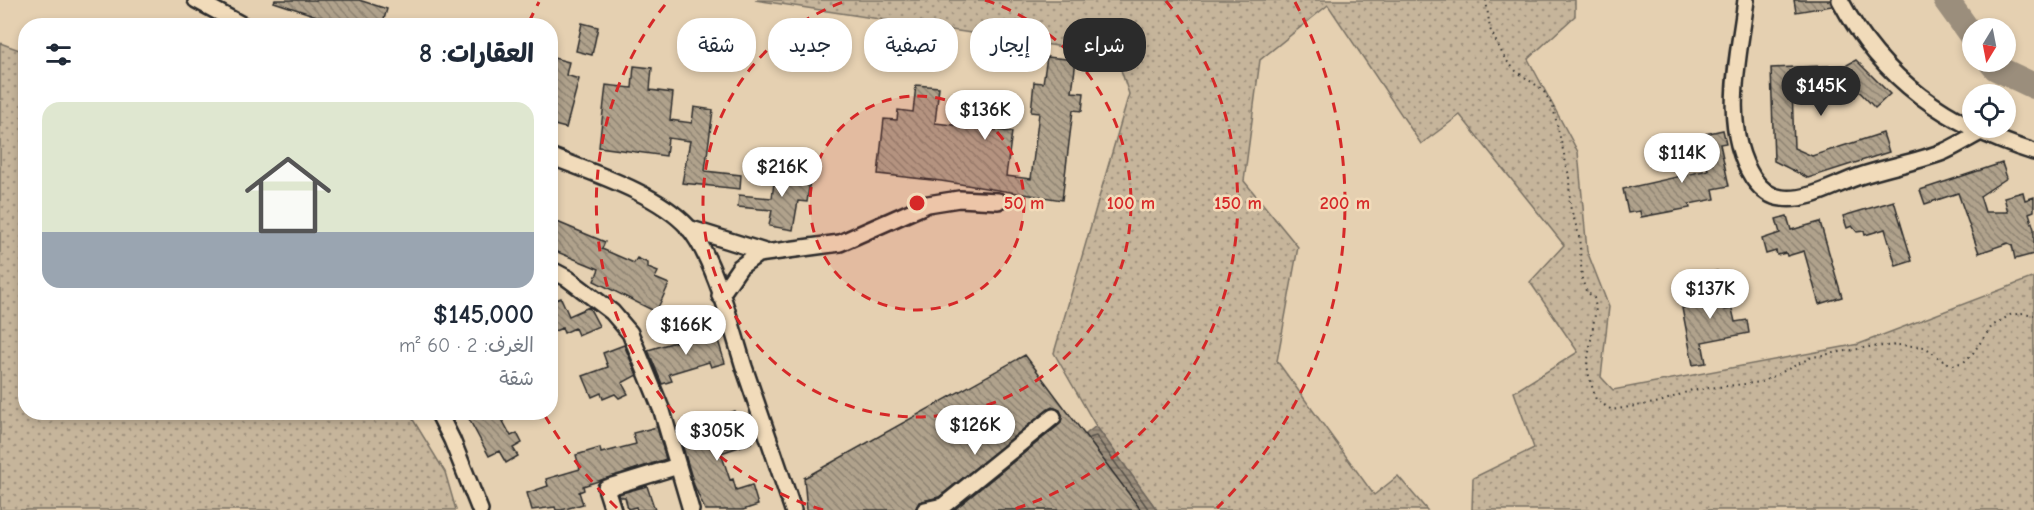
<!DOCTYPE html>
<html lang="ar">
<head>
<meta charset="utf-8">
<style>
	body { margin:0; font-family:"Comic Neue","Playpen Sans Arabic",sans-serif; background:#f6f6f7; color:#1f2937; direction:rtl; height:100vh; display:flex; flex-direction:column; font-size:22px; white-space:nowrap }
	* { box-sizing:border-box; margin:0 }
	p { font-size:20px; color:#747a83 }
	.icon { flex:none; width:33px; height:33px; fill:none; stroke:currentColor; stroke-width:2; stroke-linecap:round; stroke-linejoin:round }
	.map { position:relative; flex:1; overflow:hidden; direction:ltr }
	.details { position:absolute; left:18px; top:18px; width:540px; height:402px; display:flex; flex-direction:column; background:#fff; border-radius:24px; box-shadow:0 3px 9px #0003; direction:rtl }
	.details>* { flex:none }
	.banner { position:absolute; left:576px; top:18px; width:570px; height:54px; direction:rtl; display:flex; gap:12px }
	.needle { width:39px; rotate:190deg }
	.tools { position:absolute; left:1962px; top:18px; display:grid; gap:12px }
	.tools a { display:grid; place-items:center; width:54px; height:54px; border-radius:50%; background:#fff; box-shadow:0 3px 9px #0003; font-size:30px }
	.price { position:absolute; translate:-50% -51px; padding:0 14px; border-radius:21px; background:#fff; color:#222; font-size:20px; line-height:39px; filter:drop-shadow(0 2px 3px #0008) }
	.price::after { content:''; position:absolute; left:50%; top:36px; width:18px; height:14px; margin-left:-9px; background:inherit; clip-path:polygon(0 0,100% 0,50% 100%) }
	.price.current { background:#2b2b2b; color:#fff }
	ul { padding:0; list-style:none }
	li { display:grid; align-content:center; gap:12px; height:318px; padding:0 24px }
	li span { display:grid; place-items:center; height:186px; border-radius:18px; color:#555 }
	li>.icon { margin-inline-start:auto }
	span .icon { width:108px; height:108px; fill:#fffc; stroke-width:1 }
	li b { font-size:26px }
	h2 { display:flex; justify-content:space-between; align-items:center; height:72px; padding:0 24px; font-size:26px }
	.chip { padding:0 21px; border-radius:24px; background:#fff; box-shadow:0 3px 9px #0003; font-size:21px; line-height:54px }
	.chip.current { background:#2b2b2b; color:#fff }
	.map>svg:first-child { display:block }
	.grass { fill:url(#grass-dots); stroke:#787063; stroke-width:1.5 }
	.water { fill:url(#water-rules); stroke:#6e665c; stroke-width:1.5 }
	.lines { fill:none; stroke-linecap:round; stroke-linejoin:round }
	.shore { stroke:#58534b; stroke-width:1.5 }
	.river { stroke:#9b8e7c; stroke-width:26 }
	.building { fill:url(#building-back-hatch); stroke:#2b2b2b; stroke-width:1.5 }
	.street-casing { stroke:#2b2b2b; stroke-width:20 }
	.path { stroke:#2b2b2b; stroke-width:2; stroke-dasharray:1.5 4.5; stroke-linecap:butt }
	.street { stroke:#f1dbba; stroke-width:15 }
	.ring { fill:none; stroke:#d62828; stroke-width:3; stroke-dasharray:10 8 }
	.centre { fill:#d62828; stroke:#f1dbba; stroke-width:3 }
	.ring-label { font-size:18px; text-anchor:middle; font-weight:bold; fill:#d62828; stroke:#f1dbba; stroke-width:5; stroke-linejoin:round; paint-order:stroke }
</style>
</head>
<body>
<div class="map">
<svg width="2034" height="510" viewBox="0 0 2034 510">
	<defs>
		<pattern id="grass-dots" width="8" height="8" patternUnits="userSpaceOnUse" patternTransform="scale(1.5)"><rect width="8" height="8" fill="#c6b59b"/><path d="M2 2h.1M6 6h.1" fill="none" stroke="#a1937f" stroke-width="1.8" stroke-linecap="round"/></pattern>
		<pattern id="water-rules" width="6" height="5" patternUnits="userSpaceOnUse" patternTransform="scale(1.5)"><rect width="6" height="5" fill="#9b8e7c"/><path d="M0 2.5h6" fill="none" stroke="#7f7466"/></pattern>
		<pattern id="building-back-hatch" width="6" height="6" patternUnits="userSpaceOnUse" patternTransform="scale(1.5)"><rect width="6" height="6" fill="#b0a28c"/><path d="M-1 5l2 2M0 0l6 6M5-1l2 2" fill="none" stroke="#8f8473"/></pattern>
	</defs>
	<rect width="100%" height="100%" fill="#e5d0b1"/>
	<filter id="ink" filterUnits="userSpaceOnUse"><feTurbulence type="fractalNoise" baseFrequency=".0167" numOctaves="2"/><feDisplacementMap in="SourceGraphic" scale="12" xChannelSelector="R" yChannelSelector="G"/><feConvolveMatrix kernelMatrix="1 2 1 2 8 2 1 2 1" color-interpolation-filters="sRGB"/></filter>
	<g filter="url(#ink)">
		<path class="grass" d="M 755,0 L 1575,0 L 1575,16 L 1528,59 L 1578,152 L 1587,251 L 1609,307 L 1601,377 L 1613,390 L 1859,344 L 2034,277 L 2034,510 L 1472,510 L 1473,478 L 1534,448 L 1514,392 L 1578,352 L 1530,282 L 1564,245 L 1460,115 L 1421,144 L 1328,5 L 1260,60 L 1244,181 L 1298,247 L 1277,361 L 1374,495 L 1398,476 L 1427,510 L 1157,510 L 1096,426 L 1054,353 L 1129,94 L 1116,55 Z
			M 0,43 L 25,52 L 26,412 L 409,413 L 445,472 L 456,510 L 0,510 Z"/>
		<path class="water" d="M 1096,426 L 1157,510 L 988,510 Z"/>
		<g class="lines">
			<path class="shore" d="M 1089,438 L 1096,436 L 1149,510"/>
			<path class="river" d="M 1946,0 L 1972,36
				M 1991,62 L 1996,68 L 2034,86"/>
		</g>
		<path class="building" d="M 275,0 L 359,0 L 387,9 L 382,26 L 338,26 L 332,23 L 332,21 L 274,2 Z
			M 1794,0 L 1830,0 L 1832,6 L 1796,12 Z
			M 582,23 L 598,27 L 592,55 L 576,51 Z
			M 913,40 L 944,44 L 942,63 L 911,60 Z
			M 550,57 L 569,62 L 566,75 L 579,79 L 566,128 L 550,124 Z
			M 1047,57 L 1076,60 L 1072,92 L 1084,93 L 1082,111 L 1073,110 L 1062,200 L 941,181 L 878,174 L 884,119 L 897,120 L 898,110 L 913,112 L 916,85 L 939,87 L 935,123 L 972,127 L 975,105 L 992,107 L 989,129 L 1012,132 L 1006,176 L 1031,179 L 1039,113 L 1031,112 L 1034,82 L 1043,83 Z
			M 1856,60 L 1890,94 L 1875,108 L 1853,85 L 1792,87 L 1794,148 L 1812,156 L 1883,133 L 1889,152 L 1808,178 L 1774,161 L 1771,68 L 1847,65 Z
			M 634,66 L 652,68 L 650,90 L 673,93 L 670,120 L 692,123 L 694,107 L 713,110 L 705,171 L 741,175 L 740,189 L 682,183 L 690,141 L 668,138 L 666,156 L 599,147 L 606,85 L 632,88 Z
			M 1723,130 L 1726,143 L 1720,144 L 1729,186 L 1713,189 L 1715,199 L 1689,204 L 1690,208 L 1641,217 L 1640,211 L 1628,213 L 1623,189 L 1708,170 L 1700,135 Z
			M 2002,163 L 2007,178 L 1980,196 L 1985,212 L 2008,212 L 2004,197 L 2023,192 L 2025,200 L 2034,197 L 2034,211 L 2029,213 L 2034,229 L 2034,254 L 2015,259 L 2012,245 L 2008,243 L 1979,253 L 1958,193 L 1925,204 L 1920,190 Z
			M 776,168 L 811,173 L 807,202 L 798,201 L 793,230 L 769,226 L 772,210 L 738,207 L 739,195 L 772,198 Z
			M 1894,201 L 1912,261 L 1896,266 L 1885,229 L 1865,235 L 1864,231 L 1857,232 L 1852,226 L 1847,228 L 1843,216 Z
			M 1787,216 L 1791,230 L 1820,222 L 1842,297 L 1819,304 L 1804,251 L 1787,256 L 1786,253 L 1777,255 L 1776,251 L 1766,254 L 1762,239 L 1780,233 L 1776,219 Z
			M 550,219 L 605,242 L 602,249 L 634,263 L 637,258 L 648,263 L 648,268 L 658,272 L 655,278 L 669,284 L 656,312 L 594,281 L 599,269 L 550,249 Z
			M 1717,271 L 1725,310 L 1732,309 L 1735,322 L 1747,320 L 1749,333 L 1702,342 L 1706,363 L 1693,365 L 1682,308 L 1707,303 L 1701,275 Z
			M 561,298 L 569,316 L 589,307 L 599,326 L 578,335 L 575,328 L 564,333 L 562,328 L 550,333 L 550,302 Z
			M 716,334 L 725,363 L 711,367 L 709,362 L 669,374 L 672,381 L 662,384 L 648,350 L 692,337 L 694,341 Z
			M 624,345 L 637,375 L 622,383 L 628,394 L 619,398 L 615,394 L 603,399 L 601,393 L 592,397 L 583,376 L 608,367 L 603,353 Z
			M 1025,355 L 1141,510 L 954,510 L 1060,424 L 1062,415 L 1060,410 L 1052,407 L 939,497 L 919,502 L 915,510 L 807,510 L 804,478 Z
			M 735,411 L 737,418 L 742,416 L 751,443 L 721,453 L 730,480 L 733,479 L 736,490 L 752,485 L 758,505 L 743,510 L 705,510 L 694,485 L 678,430 Z
			M 480,412 L 498,412 L 511,436 L 517,433 L 522,443 L 513,448 L 518,456 L 506,463 L 499,451 L 489,456 L 469,419 Z
			M 657,427 L 666,459 L 583,486 L 584,490 L 579,492 L 583,504 L 562,510 L 556,510 L 555,507 L 532,510 L 527,493 L 548,486 L 546,479 L 580,469 L 576,455 L 600,448 L 601,453 L 636,444 L 633,433 Z
			M 647,486 L 655,510 L 637,510 L 636,507 L 628,509 L 625,497 L 619,497 L 618,494 Z"/>
		<g class="lines">
			<defs>
				<path id="street" d="M 196,0 L 244,26
					M 1746,0 C 1739,57 1720,126 1753,178 C 1760,188 1769,197 1782,198 C 1807,202 1836,184 1860,176 C 1887,167 1916,162 1943,152 C 1955,147 1967,139 1979,133
					M 1840,0 C 1883,81 1948,125 2034,152
					M 550,156 C 593,173 657,193 688,227 C 714,257 732,328 744,367 C 760,415 777,462 793,510
					M 688,228 L 765,252
					M 550,269 L 567,278 L 612,312 L 630,333 L 662,411 L 691,510
					M 720,296 L 740,267 L 758,254 L 840,243 L 928,204 L 959,199 L 998,201
					M 438,412 L 452,440 L 480,510
					M 613,510 L 606,488 L 678,466
					M 925,510 L 943,506 L 1053,417"/>
			</defs>
			<use href="#street" class="street-casing"/>
			<path class="path" d="M 1486,0 L 1490,29 L 1505,59 L 1516,71 L 1543,90 L 1553,107 L 1569,176 L 1570,206 L 1579,235 L 1582,279 L 1586,291 L 1594,298 L 1596,308 L 1587,365 L 1589,376 L 1596,400 L 1612,410 L 1660,402 L 1692,390 L 1762,382 L 1812,357 L 1869,347 L 1901,345 L 1925,347 L 1943,361 L 1954,365 L 1964,362 L 1973,353 L 1992,326 L 2010,315 L 2023,313 L 2034,315"/>
			<use href="#street" class="street"/>
		</g>
	</g>
	<circle cx="917" cy="203" r="107" fill="#d62828" fill-opacity=".12"/>
	<g class="ring">
		<circle cx="917" cy="203" r="107"/>
		<path d="M985 0A214 214 0 1 1 849 0"/>
		<path d="M823 510A321 321 0 0 1 668 1M1166 1A321 321 0 0 1 1011 510"/>
		<path d="M617 508A428 428 0 0 1 544 414M529 22A428 428 0 0 1 539 2M1295 2A428 428 0 0 1 1217 508"/>
	</g>
	<circle cx="917" cy="203" r="9" class="centre"/>
	<g class="ring-label">
		<text x="1024" y="209">50 m</text>
		<text x="1131" y="209">100 m</text>
		<text x="1238" y="209">150 m</text>
		<text x="1345" y="209">200 m</text>
	</g>
</svg>
<div class="tools">
<a><svg class="needle" viewBox="-14 -14 28 28"><path d="M0-13l5 13h-10z" fill="#e53935"/><path d="M0 13l5-13h-10z" fill="#747a83"/></svg></a>
<a><svg class="icon" aria-label="locate" viewBox="0 0 24 24"><circle cx="12" cy="12" r="6"/><path d="M12 2v4M12 18v4M2 12h4M18 12h4"/></svg></a>
</div>
<b class="price current" style="left:1821px;top:117px">$145K</b>
<b class="price" style="left:985px;top:141px">$136K</b>
<b class="price" style="left:1682px;top:184px">$114K</b>
<b class="price" style="left:782px;top:198px">$216K</b>
<b class="price" style="left:1710px;top:320px">$137K</b>
<b class="price" style="left:686px;top:356px">$166K</b>
<b class="price" style="left:975px;top:456px">$126K</b>
<b class="price" style="left:717px;top:462px">$305K</b>
<div class="banner">
<a class="chip current">شراء</a>
<a class="chip">إيجار</a>
<a class="chip">تصفية</a>
<a class="chip">جديد</a>
<a class="chip">شقة</a>
</div>
<section class="details">
<h2>العقارات: 8<svg class="icon" aria-label="filters" viewBox="0 0 24 24"><path d="M4 7h16M4 17h16"/><circle cx="9" cy="7" r="2"/><circle cx="15" cy="17" r="2"/></svg></h2>
<ul>
<li><span style="background:linear-gradient(#dfe7d0 70%,#9aa5b1 0)"><svg class="icon" aria-label="home" viewBox="0 0 24 24"><path d="M3 11l9-7 9 7M6 9v11h12V9"/></svg></span><div><b>$145,000</b><p>الغرف: 2 · 60 m²</p><p>شقة</p></div></li>
</ul>
</section>
</div>
</body>
</html>
